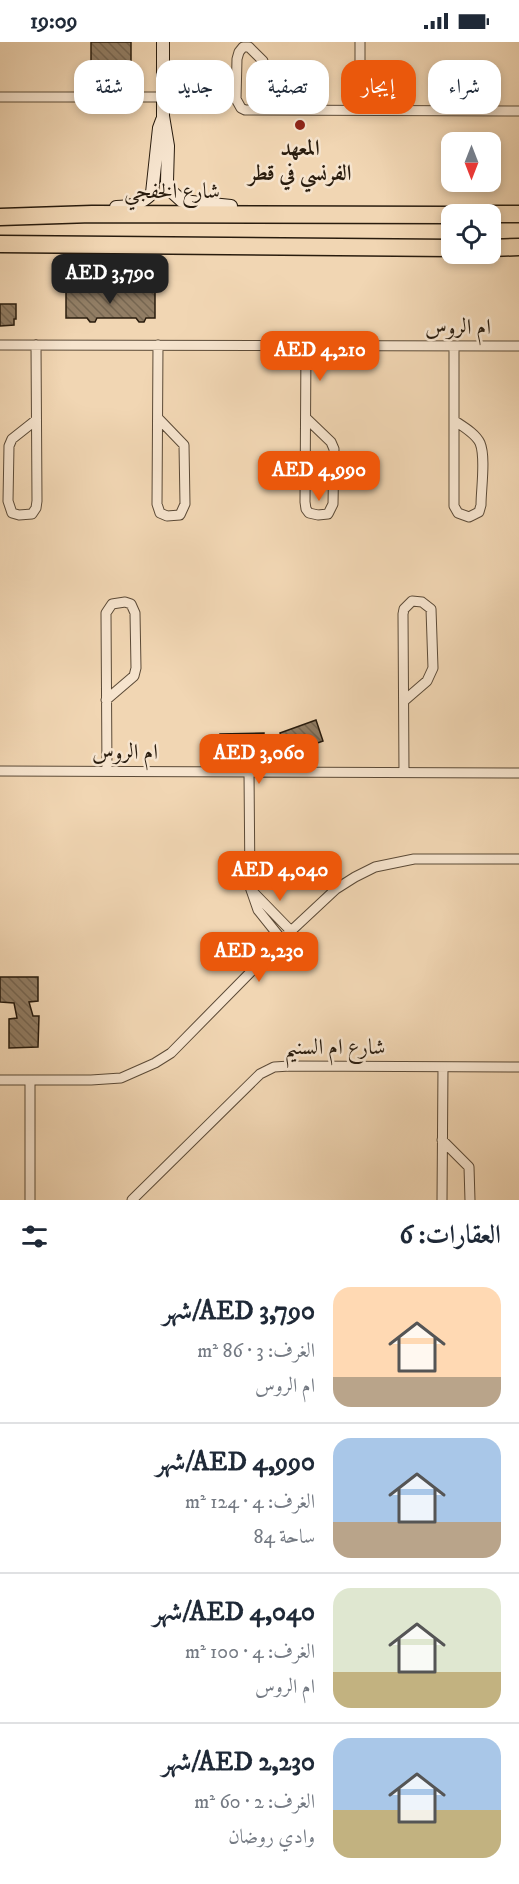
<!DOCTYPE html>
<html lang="ar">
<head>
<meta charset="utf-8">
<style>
	body { margin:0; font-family:"IM FELL DW Pica",Amiri,serif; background:#f6f6f7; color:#1f2937; direction:rtl; height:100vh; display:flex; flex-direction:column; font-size:22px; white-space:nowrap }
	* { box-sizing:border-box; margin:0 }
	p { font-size:20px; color:#747a83 }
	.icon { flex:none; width:33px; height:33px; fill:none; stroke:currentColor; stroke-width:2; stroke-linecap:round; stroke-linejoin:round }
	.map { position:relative; height:1158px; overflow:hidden; direction:ltr }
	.side { display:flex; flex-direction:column; background:#fff; flex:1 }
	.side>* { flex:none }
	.top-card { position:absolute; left:18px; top:18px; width:483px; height:54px; direction:rtl; display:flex; gap:12px }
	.needle { width:39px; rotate:180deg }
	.fabs { position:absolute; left:441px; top:90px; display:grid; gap:12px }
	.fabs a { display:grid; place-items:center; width:60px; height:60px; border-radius:12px; background:#fff; box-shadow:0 3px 9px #0003; font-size:30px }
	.price { position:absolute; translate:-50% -51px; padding:0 14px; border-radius:12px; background:#ea580c; color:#fff; font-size:20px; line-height:39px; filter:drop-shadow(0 2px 3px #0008) }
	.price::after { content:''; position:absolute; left:50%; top:36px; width:18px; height:14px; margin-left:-9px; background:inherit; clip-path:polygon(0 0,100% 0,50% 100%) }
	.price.on { background:#222; color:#fff }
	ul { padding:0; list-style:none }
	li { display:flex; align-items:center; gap:18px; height:150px; padding:0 18px }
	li+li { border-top:2px solid #e0e1e3 }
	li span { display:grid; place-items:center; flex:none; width:168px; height:120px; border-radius:18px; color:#555 }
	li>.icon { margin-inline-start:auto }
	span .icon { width:72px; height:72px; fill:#fffc; stroke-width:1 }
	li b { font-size:26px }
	h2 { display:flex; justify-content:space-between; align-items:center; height:72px; padding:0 18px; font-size:26px }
	.pill { padding:0 21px; border-radius:18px; background:#fff; box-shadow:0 3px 9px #0003; font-size:21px; line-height:54px }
	.pill.on { background:#ea580c; color:#fff }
	.status { display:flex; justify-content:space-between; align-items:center; height:42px; padding:0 30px; background:#fff; direction:ltr }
	.status svg { height:16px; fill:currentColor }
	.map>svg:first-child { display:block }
	.building { fill:url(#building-back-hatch); stroke:#291c0e; stroke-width:1.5 }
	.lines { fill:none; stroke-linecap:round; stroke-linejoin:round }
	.street-casing { stroke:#5b4a37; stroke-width:11 }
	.secondary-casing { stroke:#291c0e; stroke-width:14 }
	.highway-casing { stroke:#291c0e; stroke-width:19 }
	.street { stroke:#f6e4ce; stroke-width:9 }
	.secondary { stroke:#f6e4ce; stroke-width:12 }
	.highway { stroke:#f1d6b3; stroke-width:16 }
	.poi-dot { fill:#8f2418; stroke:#f6e4ce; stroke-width:2 }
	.labels { text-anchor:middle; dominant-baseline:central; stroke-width:5; stroke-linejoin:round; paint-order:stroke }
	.poi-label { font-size:22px; font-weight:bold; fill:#291c0e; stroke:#f6e4ce }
	.street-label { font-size:22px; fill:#291c0e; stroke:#f6e4ce }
</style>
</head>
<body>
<div class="status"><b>19:09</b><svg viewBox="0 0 49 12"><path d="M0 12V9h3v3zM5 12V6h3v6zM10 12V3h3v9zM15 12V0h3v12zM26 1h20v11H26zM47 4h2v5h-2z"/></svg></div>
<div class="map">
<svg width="519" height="1158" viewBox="0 0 519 1158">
	<defs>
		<pattern id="building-back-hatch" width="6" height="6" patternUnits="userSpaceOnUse" patternTransform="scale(1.5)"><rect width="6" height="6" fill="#917d64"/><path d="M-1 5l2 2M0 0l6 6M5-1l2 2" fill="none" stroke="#766651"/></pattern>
	</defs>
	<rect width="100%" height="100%" fill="#f1d6b3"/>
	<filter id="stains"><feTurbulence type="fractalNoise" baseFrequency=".00333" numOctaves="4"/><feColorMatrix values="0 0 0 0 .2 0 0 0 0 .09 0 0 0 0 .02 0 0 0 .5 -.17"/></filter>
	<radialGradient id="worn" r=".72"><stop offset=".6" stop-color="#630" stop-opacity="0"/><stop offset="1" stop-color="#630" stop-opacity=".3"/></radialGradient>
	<path class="building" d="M 91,0 L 131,0 L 131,42 L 91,41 Z
		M 66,244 L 75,244 L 75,250 L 115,250 L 115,244 L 124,244 L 124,250 L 155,250 L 155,276 L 146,276 L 144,280 L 139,280 L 136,276 L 97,276 L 95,280 L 90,280 L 87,276 L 66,276 Z
		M 0,262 L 16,262 L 16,277 L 14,277 L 14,283 L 0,284 Z
		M 316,678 L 323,699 L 287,712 L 280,691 Z
		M 264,691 L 264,709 L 221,710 L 220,692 Z
		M 0,935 L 38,935 L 38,959 L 29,960 L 33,974 L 39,974 L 38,1005 L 9,1006 L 9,977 L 17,976 L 14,961 L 0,960 Z"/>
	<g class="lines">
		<defs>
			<path id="street" d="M 360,0 L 360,68
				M 0,55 L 163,55
				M 267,67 L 263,19 L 249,5 L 243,5 L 239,10 L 237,17 L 236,57 L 241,66 L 245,68 L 519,69
				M 0,303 L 519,304
				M 158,303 L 157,462 L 160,471 L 167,474 L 180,473 L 185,462 L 184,403 L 158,376
				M 454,304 L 454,464 L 458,471 L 469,475 L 479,470 L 481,463 C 481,447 486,415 480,401 C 476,392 464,385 455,379
				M 306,376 L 331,400 L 334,407 L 333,462 L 328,472 L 318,473 L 309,471 L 306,467 L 305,460 L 306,303
				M 36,378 L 12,397 L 9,404 L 8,459 L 12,471 L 19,473 L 32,472 L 36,466 L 37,459 L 36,303
				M 106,658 L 134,634 L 136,626 L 135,571 L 131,562 L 125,560 L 112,562 L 106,571 L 107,729
				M 0,729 L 519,731
				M 249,730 L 250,845 L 258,868 L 282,898
				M 404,730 L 403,572 L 404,567 L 412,559 L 422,560 L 431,567 L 433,626 L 427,639 L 405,658
				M 253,850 L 291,889
				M 0,1038 L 91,1038 L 121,1036 L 155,1021 L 171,1011 L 291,889 L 336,847 L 355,835 L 375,825 L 414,817 L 519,817
				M 442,1098 L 469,1125 L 470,1158
				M 30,1158 L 30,1038
				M 132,1158 L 260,1032 L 274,1025 L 290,1024 L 519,1025
				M 442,1158 L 443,1025"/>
			<path id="secondary" d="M 163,0 L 163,74 L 168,104 L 167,139 L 171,149 L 182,159 L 231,164
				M 116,165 C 130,165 142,162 152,151 L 159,86 L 162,78"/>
			<path id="highway" d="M 482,172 L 519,172
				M 0,175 L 92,172 L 452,173
				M 0,202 L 452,206
				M 490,206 L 519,205"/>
		</defs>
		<use href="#street" class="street-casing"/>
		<use href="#secondary" class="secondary-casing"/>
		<use href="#highway" class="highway-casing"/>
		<use href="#street" class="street"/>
		<use href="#secondary" class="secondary"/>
		<use href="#highway" class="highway"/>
	</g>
	<circle class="poi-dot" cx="300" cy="83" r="6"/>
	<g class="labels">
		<g class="poi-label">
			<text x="300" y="106">المعهد<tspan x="300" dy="25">الفرنسي في قطر</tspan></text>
		</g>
		<g class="street-label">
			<text x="172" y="149">شارع الخفجي</text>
			<text x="458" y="285">ام الروس</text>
			<text x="125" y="710">ام الروس</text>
			<text x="335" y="1005">شارع ام السنيم</text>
		</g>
	</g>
	<rect width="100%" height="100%" filter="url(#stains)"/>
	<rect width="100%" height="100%" fill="url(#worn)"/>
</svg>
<div class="fabs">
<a><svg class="needle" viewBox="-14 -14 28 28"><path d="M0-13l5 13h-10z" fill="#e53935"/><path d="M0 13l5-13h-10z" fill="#747a83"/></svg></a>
<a><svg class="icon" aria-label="locate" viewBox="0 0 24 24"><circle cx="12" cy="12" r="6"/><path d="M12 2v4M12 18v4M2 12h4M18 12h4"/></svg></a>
</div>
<b class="price on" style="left:110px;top:263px">AED 3,790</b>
<b class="price" style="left:320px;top:340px">AED 4,210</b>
<b class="price" style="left:319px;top:460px">AED 4,990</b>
<b class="price" style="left:259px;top:743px">AED 3,060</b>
<b class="price" style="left:280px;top:860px">AED 4,040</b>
<b class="price" style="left:259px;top:941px">AED 2,230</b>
<div class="top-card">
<a class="pill">شراء</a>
<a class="pill on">إيجار</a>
<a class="pill">تصفية</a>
<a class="pill">جديد</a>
<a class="pill">شقة</a>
</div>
</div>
<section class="side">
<h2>العقارات: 6<svg class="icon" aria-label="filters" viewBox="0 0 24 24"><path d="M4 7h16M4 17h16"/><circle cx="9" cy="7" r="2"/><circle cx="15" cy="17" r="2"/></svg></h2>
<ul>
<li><span style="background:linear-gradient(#ffd9b3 75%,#b9a48a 0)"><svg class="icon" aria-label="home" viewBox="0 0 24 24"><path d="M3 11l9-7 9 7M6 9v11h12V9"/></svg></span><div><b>AED 3,790/شهر</b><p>الغرف: 3 · 86 m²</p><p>ام الروس</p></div></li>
<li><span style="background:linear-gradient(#a9c7e8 70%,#b9a48a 0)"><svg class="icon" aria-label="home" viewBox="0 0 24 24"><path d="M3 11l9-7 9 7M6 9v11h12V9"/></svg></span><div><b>AED 4,990/شهر</b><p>الغرف: 4 · 124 m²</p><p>ساحة 84</p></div></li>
<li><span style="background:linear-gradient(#dfe7d0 70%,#c2b280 0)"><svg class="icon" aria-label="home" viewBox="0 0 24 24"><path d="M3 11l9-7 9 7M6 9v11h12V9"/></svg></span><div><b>AED 4,040/شهر</b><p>الغرف: 4 · 100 m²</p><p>ام الروس</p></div></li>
<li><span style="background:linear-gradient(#a9c7e8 60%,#c2b280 0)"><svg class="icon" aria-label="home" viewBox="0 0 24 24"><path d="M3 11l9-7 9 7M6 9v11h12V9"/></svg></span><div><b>AED 2,230/شهر</b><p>الغرف: 2 · 60 m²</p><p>وادي روضان</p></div></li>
</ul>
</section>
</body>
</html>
